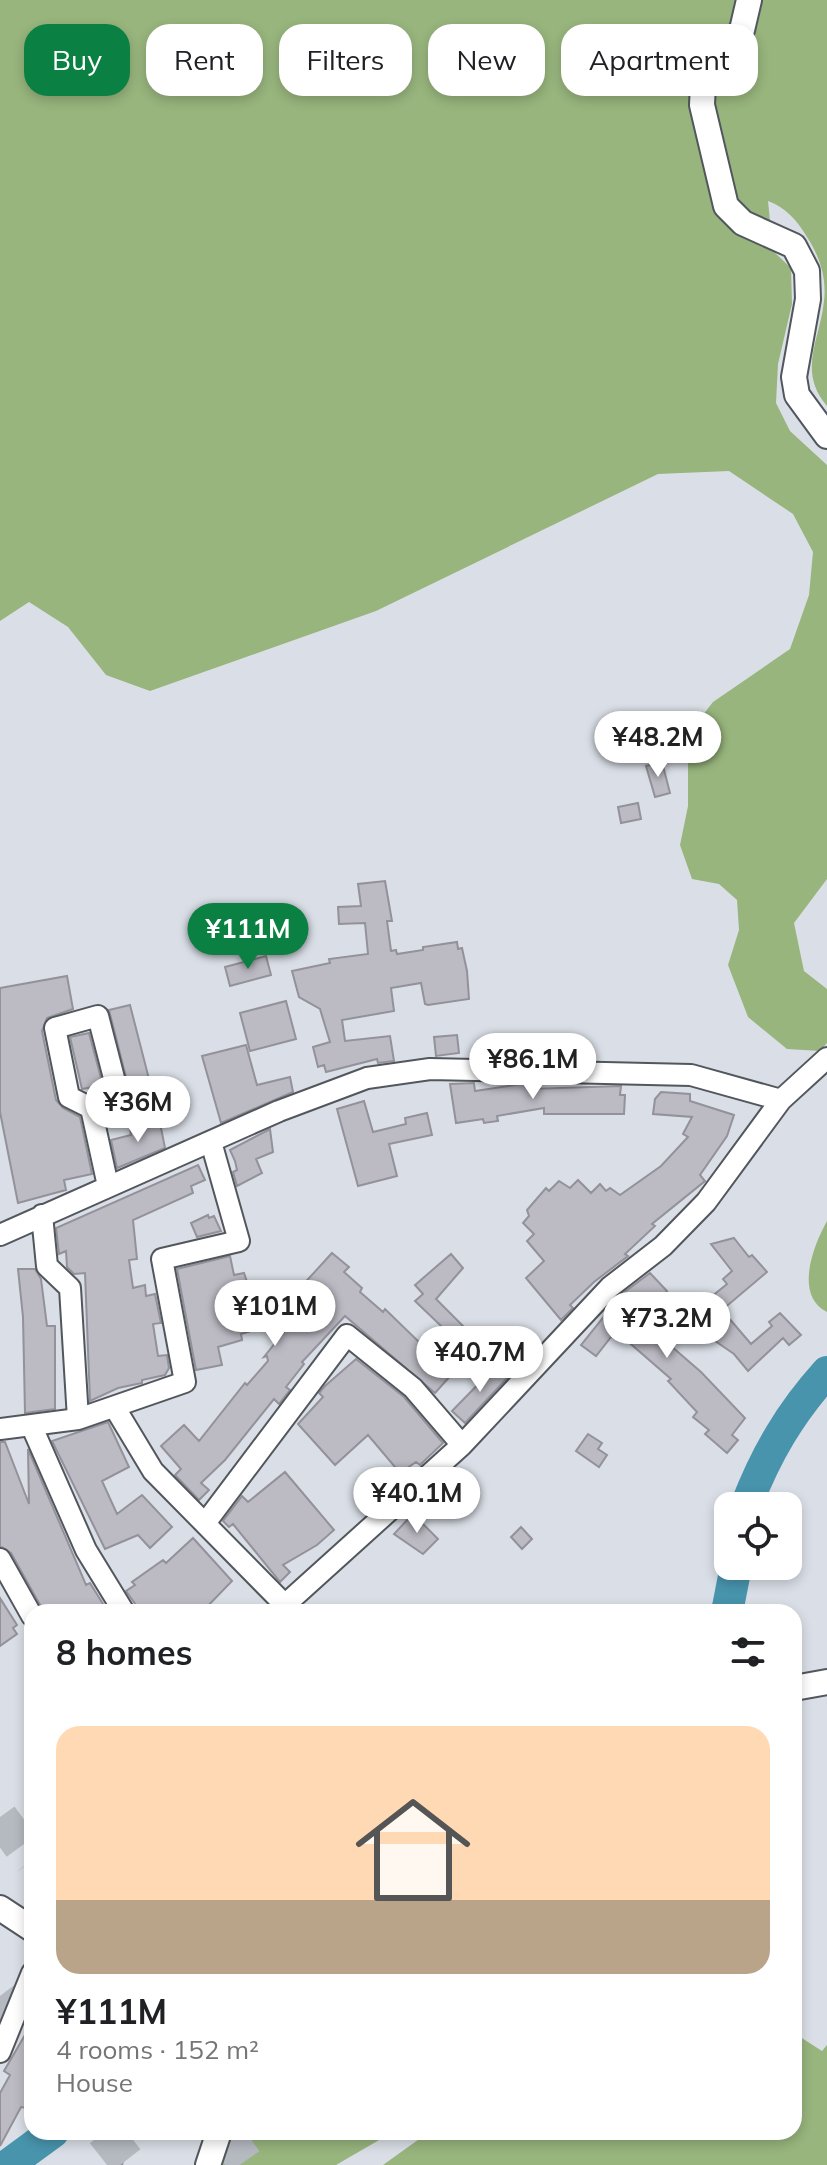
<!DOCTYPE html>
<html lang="en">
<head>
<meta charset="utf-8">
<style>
	body { margin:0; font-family:Mulish,sans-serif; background:#f2f2f2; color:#202124; height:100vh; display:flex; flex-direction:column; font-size:30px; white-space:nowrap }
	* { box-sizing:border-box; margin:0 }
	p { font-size:26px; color:#757577 }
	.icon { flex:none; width:44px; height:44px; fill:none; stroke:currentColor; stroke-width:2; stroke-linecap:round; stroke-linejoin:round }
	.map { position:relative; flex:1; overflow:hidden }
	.panel { position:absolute; left:24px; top:1604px; width:778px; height:536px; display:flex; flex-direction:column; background:#fff; border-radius:24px; box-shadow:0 4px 12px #0003 }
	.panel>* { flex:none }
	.top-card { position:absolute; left:24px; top:24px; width:780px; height:72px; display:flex; gap:16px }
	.controls { position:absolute; left:714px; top:1492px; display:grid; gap:16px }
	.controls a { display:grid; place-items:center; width:88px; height:88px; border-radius:16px; background:#fff; box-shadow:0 4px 12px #0003; font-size:40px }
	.price { position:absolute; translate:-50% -68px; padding:0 18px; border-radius:28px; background:#fff; color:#222; font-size:26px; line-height:52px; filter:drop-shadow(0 2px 4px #0008) }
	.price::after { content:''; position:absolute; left:50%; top:48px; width:24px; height:18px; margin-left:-12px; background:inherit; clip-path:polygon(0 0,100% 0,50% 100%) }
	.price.current { background:#0b8043; color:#fff }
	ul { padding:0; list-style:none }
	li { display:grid; align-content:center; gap:16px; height:424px; padding:0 32px }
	li span { display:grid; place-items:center; height:248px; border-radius:24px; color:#555 }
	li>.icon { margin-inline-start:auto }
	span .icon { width:144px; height:144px; fill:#fffc; stroke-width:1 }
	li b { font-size:34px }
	h2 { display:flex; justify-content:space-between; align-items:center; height:96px; padding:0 32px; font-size:34px }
	.tag { padding:0 28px; border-radius:24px; background:#fff; box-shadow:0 4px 12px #0003; font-size:28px; line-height:72px }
	.tag.current { background:#0b8043; color:#fff }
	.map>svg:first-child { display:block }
	.forest { fill:#98b57d }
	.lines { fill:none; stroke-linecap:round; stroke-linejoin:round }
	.river { stroke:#4894ad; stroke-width:32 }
	.building { fill:#bcbac3; stroke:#939199; stroke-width:2 }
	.motorway-tunnel { stroke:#b5b9c0; stroke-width:36; stroke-dasharray:36 18; stroke-linecap:butt }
	.minor-casing { stroke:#52575d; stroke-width:24 }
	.tertiary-casing { stroke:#52575d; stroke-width:28 }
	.minor { stroke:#fff; stroke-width:20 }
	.tertiary { stroke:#fff; stroke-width:24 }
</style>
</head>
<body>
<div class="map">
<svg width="827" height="2165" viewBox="0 0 827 2165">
	<rect width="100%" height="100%" fill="#dadfe7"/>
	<path class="forest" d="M 0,0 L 827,0 L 827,406 C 797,371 820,340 824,301 C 827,278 819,255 807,237 C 796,219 786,208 768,201 L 773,251 L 791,268 L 792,304 L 778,364 L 776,403 L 790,431 L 827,465 L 827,879 L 794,923 L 804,971 L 827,989 L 827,1043 L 820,1051 L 787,1049 L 748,1017 L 728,965 L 739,930 L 737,900 L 719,884 L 692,879 L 680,845 L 688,806 L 688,734 L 713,702 L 790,649 L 809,595 L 813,552 L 793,514 L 729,471 L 658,474 L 376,611 L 150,691 L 106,675 L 68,627 L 29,602 L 0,621 Z
		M 827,1221 L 827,1312 C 794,1296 813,1246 827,1221 Z
		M 794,2033 L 822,2051 L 827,2045 L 827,2165 L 383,2165 L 429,2132 L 794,2132 Z
		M 233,2132 L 393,2132 L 336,2165 L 221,2165 Z"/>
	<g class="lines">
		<path class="river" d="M 746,1506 C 766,1454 790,1413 827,1372
			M 727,1612 L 736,1566
			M 8,2165 L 53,2132"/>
	</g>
	<path class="building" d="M 662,762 L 670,793 L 655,797 L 646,766 Z
		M 638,803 L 641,819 L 621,823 L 618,807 Z
		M 385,881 L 392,921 L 387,921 L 391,951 L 396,950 L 397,954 L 423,950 L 423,947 L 457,942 L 458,949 L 462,948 L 467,971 L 469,999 L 428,1005 L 425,1004 L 421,983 L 391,988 L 394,1011 L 342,1020 L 345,1041 L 390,1036 L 394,1061 L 378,1063 L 377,1059 L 326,1072 L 324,1065 L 318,1067 L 313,1047 L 330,1042 L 320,1009 L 299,997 L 292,971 L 330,963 L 329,959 L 368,954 L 365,923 L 339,924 L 338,907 L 361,906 L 358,884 Z
		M 266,956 L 271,975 L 230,986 L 225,967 Z
		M 67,976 L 73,1009 L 47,1018 L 42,1031 L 56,1100 L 63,1108 L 80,1117 L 92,1174 L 64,1180 L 66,1190 L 18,1203 L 0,1112 L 0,988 Z
		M 286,1001 L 296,1039 L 250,1051 L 240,1013 Z
		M 130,1005 L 149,1079 L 128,1085 L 109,1010 Z
		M 89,1033 L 101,1078 L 93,1087 L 82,1089 L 70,1037 Z
		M 457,1035 L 459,1053 L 436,1056 L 434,1037 Z
		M 246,1045 L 257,1085 L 290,1077 L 293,1092 L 221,1123 L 202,1056 Z
		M 474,1083 L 475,1091 L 521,1084 L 529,1084 L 530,1089 L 621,1086 L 620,1095 L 625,1095 L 624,1114 L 544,1114 L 544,1108 L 497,1116 L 498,1121 L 484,1123 L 483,1119 L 456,1123 L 450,1084 Z
		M 661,1092 L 690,1094 L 690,1101 L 734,1115 L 727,1136 L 700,1175 L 705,1181 L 652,1224 L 655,1226 L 625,1254 L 628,1256 L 594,1282 L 570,1305 L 573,1308 L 561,1320 L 526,1278 L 544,1261 L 527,1241 L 534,1234 L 523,1223 L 529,1216 L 527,1210 L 546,1188 L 549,1191 L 559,1181 L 570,1188 L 578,1180 L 591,1193 L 600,1184 L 606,1191 L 610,1188 L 620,1195 L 661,1166 L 688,1137 L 683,1134 L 692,1117 L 653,1114 L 655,1099 Z
		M 364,1101 L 373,1132 L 406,1124 L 405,1118 L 427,1113 L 432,1135 L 389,1144 L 397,1176 L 358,1186 L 337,1109 Z
		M 160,1123 L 165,1148 L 117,1168 L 111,1140 L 131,1135 L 130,1128 Z
		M 270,1129 L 273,1152 L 256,1159 L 262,1173 L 237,1186 L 233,1172 L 237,1170 L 235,1161 L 230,1150 Z
		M 198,1165 L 205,1180 L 191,1186 L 193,1193 L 133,1220 L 137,1259 L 129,1260 L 133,1288 L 145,1285 L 146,1296 L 155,1294 L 161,1323 L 153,1324 L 158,1356 L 167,1355 L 169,1368 L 165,1375 L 142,1380 L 142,1383 L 118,1388 L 90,1401 L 85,1273 L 74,1274 L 67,1267 L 66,1251 L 59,1254 L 56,1228 Z
		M 208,1215 L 209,1218 L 214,1216 L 221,1231 L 197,1237 L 191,1223 Z
		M 734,1238 L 749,1257 L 752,1255 L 767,1272 L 722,1310 L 751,1344 L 772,1326 L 769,1322 L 780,1313 L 801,1335 L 789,1345 L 783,1338 L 748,1371 L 734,1354 L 705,1334 L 689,1315 L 727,1284 L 723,1279 L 732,1271 L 711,1244 Z
		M 332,1253 L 349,1267 L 344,1272 L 362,1288 L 360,1292 L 383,1312 L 385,1309 L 452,1374 L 435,1393 L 345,1316 L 302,1362 L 304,1364 L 286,1387 L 290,1390 L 279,1404 L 274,1399 L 225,1460 L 201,1483 L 209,1490 L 199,1500 L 175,1475 L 181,1469 L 161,1446 L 184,1425 L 199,1441 L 245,1383 L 247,1385 L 268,1361 L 267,1356 L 264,1357 L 295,1318 L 241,1334 L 242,1340 L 218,1347 L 222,1365 L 196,1370 L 177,1269 L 230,1256 L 234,1275 L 244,1273 L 254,1303 L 300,1288 Z
		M 451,1254 L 463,1268 L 436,1299 L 474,1337 L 463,1347 L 415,1301 L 423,1294 L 415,1285 Z
		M 18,1269 L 35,1269 L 41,1279 L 47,1326 L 55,1326 L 55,1409 L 25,1413 L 23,1317 Z
		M 650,1273 L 667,1291 L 641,1320 L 701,1372 L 745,1418 L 732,1435 L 738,1440 L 727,1453 L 705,1434 L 709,1430 L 693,1417 L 697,1412 L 668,1381 L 671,1379 L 618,1333 L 615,1332 L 596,1356 L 581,1345 L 622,1294 Z
		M 356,1359 L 404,1397 L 443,1443 L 420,1465 L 416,1462 L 400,1473 L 368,1435 L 335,1465 L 298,1424 L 323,1397 L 319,1393 L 325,1386 Z
		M 497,1365 L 509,1376 L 465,1423 L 452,1411 Z
		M 108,1422 L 129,1467 L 102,1481 L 117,1514 L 142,1495 L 172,1527 L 150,1548 L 138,1535 L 105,1549 L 52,1441 Z
		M 588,1434 L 602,1443 L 598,1449 L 607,1455 L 599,1467 L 576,1451 Z
		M 0,1442 L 5,1442 L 29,1504 L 28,1449 L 86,1585 L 90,1583 L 108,1612 L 44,1612 L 11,1553 L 0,1546 Z
		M 285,1472 L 334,1530 L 317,1545 L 283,1565 L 290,1572 L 280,1582 L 233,1524 L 229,1527 L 223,1521 L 242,1496 L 248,1502 Z
		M 416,1517 L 438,1539 L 423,1554 L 394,1534 L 409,1518 L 412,1521 Z
		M 521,1527 L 532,1539 L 522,1549 L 511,1537 Z
		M 193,1538 L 232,1581 L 202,1612 L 141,1612 L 126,1591 L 135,1585 L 132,1582 L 163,1560 L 166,1563 Z
		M 0,1598 L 17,1625 L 13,1628 L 17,1634 L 0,1646 Z
		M 32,2023 L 32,2109 L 21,2107 L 0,2146 L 0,2093 L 10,2075 L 4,2071 Z
		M 118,2132 L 131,2132 L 122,2165 L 108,2165 Z"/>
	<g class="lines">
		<path class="motorway-tunnel" d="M 0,1817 L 32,1861
			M 0,1996 L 32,2038
			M 104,2132 L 130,2165
			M 224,2132 L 247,2165"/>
		<defs>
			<path id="minor" d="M 91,1108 L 115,1082 L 98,1016 L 55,1028 L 69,1097 L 91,1108 L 108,1186
				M 42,1215 L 47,1266 L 70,1288 L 78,1419
				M 0,1235 L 279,1111 L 367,1078 L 430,1069 L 691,1075 L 781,1100
				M 115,1408 L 153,1471 L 284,1604
				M 32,1427 L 86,1550 L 124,1612
				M 0,1429 L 78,1419 L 185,1382 L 162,1259 L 239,1241 L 211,1142
				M 206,1522 L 347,1335 L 413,1388 L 462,1445
				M 0,1559 L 32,1616
				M 277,1612 L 462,1445 L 610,1287 L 663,1246 L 706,1202 L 781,1100 L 827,1058
				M 0,2052 L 32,1973"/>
			<path id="tertiary" d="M 749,0 L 742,30 L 712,63 L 703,83 L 702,105 L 726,206 L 743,223 L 794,246 L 807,271 L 808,299 L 794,377 L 797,395 L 827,436
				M 794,1688 L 827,1682
				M 0,1908 L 32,1929
				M 208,2165 L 219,2132"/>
		</defs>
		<use href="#minor" class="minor-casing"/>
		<use href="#tertiary" class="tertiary-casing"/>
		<use href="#minor" class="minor"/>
		<use href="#tertiary" class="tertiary"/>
	</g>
</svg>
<div class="controls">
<a><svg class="icon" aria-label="locate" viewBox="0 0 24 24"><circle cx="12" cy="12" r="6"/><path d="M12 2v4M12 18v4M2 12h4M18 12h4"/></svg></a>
</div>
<b class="price" style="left:658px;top:779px">¥48.2M</b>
<b class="price current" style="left:248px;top:971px">¥111M</b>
<b class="price" style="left:533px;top:1101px">¥86.1M</b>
<b class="price" style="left:138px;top:1144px">¥36M</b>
<b class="price" style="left:275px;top:1348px">¥101M</b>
<b class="price" style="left:667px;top:1360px">¥73.2M</b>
<b class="price" style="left:480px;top:1394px">¥40.7M</b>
<b class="price" style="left:417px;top:1535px">¥40.1M</b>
<div class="top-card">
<a class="tag current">Buy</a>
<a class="tag">Rent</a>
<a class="tag">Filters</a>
<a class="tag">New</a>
<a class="tag">Apartment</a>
</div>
<section class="panel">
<h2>8 homes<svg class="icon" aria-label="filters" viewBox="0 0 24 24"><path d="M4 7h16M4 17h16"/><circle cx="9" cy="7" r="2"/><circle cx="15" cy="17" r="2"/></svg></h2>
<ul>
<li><span style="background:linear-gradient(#ffd9b3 70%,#b9a48a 0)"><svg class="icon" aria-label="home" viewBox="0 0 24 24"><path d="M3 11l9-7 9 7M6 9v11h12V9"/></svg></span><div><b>¥111M</b><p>4 rooms · 152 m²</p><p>House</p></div></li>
</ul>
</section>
</div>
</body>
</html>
